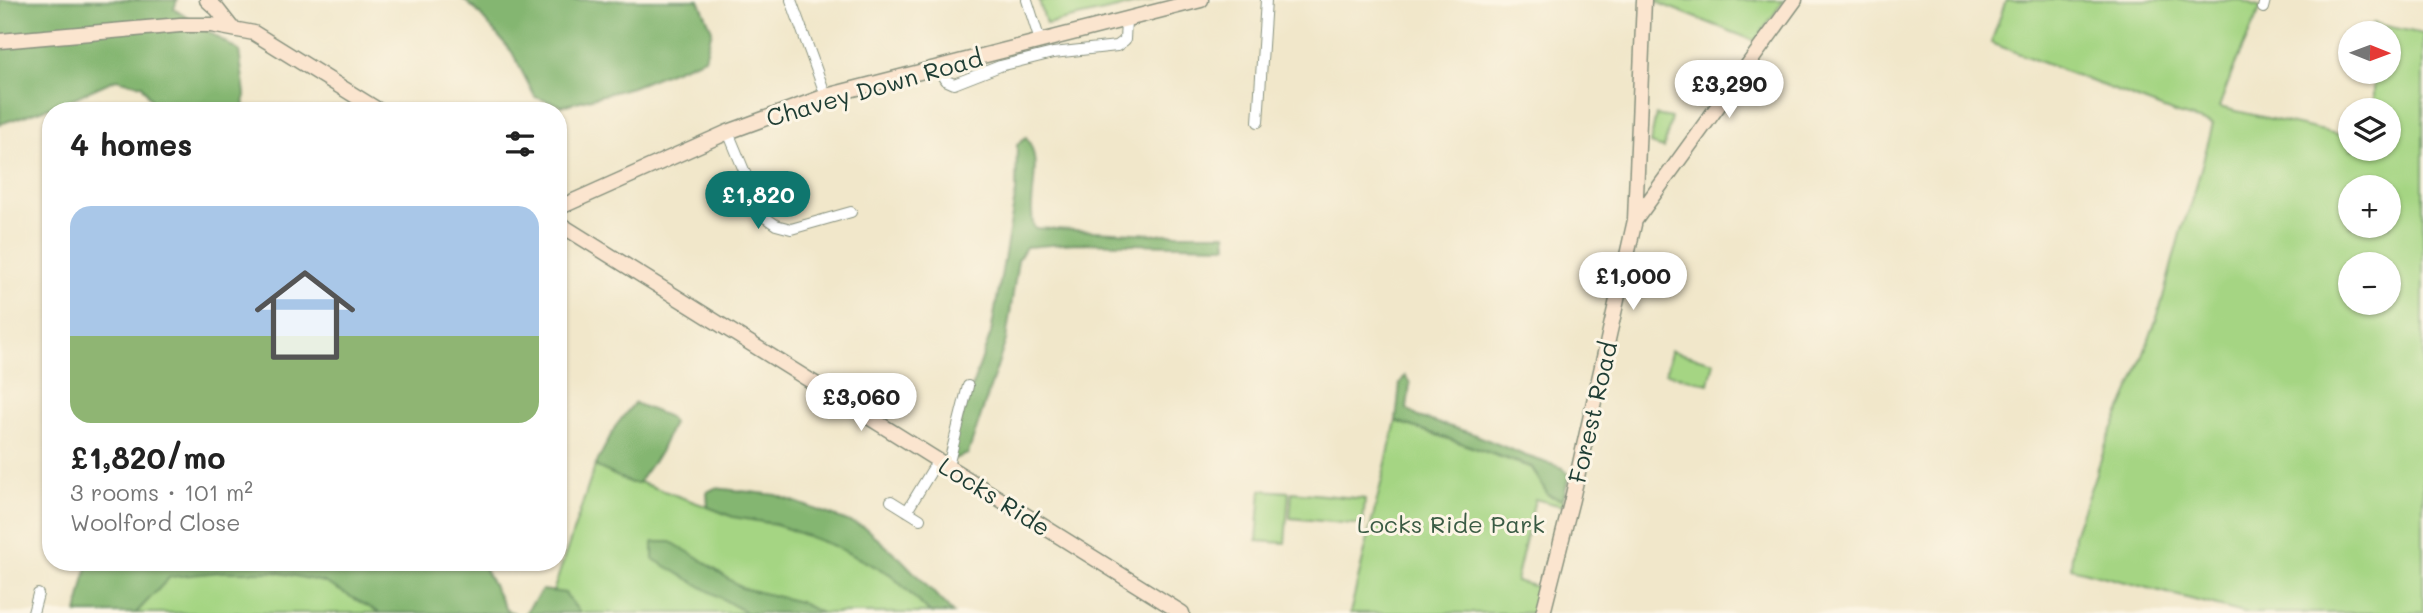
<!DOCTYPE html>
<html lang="en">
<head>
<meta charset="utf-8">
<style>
	body { margin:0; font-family:Mali,sans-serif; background:#f6f6f6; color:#222; height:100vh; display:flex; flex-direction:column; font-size:26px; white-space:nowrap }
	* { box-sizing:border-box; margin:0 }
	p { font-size:23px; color:#767676 }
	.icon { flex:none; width:38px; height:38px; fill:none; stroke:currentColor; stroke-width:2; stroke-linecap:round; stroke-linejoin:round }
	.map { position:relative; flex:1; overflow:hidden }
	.panel { position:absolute; left:42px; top:102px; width:525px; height:469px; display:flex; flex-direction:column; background:#fff; border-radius:28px; box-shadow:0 2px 5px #0004 }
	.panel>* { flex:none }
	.needle { width:46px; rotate:91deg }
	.fabs { position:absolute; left:2338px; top:21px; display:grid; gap:14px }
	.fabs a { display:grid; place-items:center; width:63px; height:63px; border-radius:50%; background:#fff; box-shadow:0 2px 5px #0004; font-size:35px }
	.price { position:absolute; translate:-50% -60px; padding:0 16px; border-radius:24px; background:#fff; color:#222; font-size:23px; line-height:46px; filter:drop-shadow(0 2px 4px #0008) }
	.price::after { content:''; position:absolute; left:50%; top:42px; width:21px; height:16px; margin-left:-10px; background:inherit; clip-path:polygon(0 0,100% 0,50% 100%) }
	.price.active { background:#0f766e; color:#fff }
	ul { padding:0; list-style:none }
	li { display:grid; align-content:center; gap:14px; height:371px; padding:0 28px }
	li span { display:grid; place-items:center; height:217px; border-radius:21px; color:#555 }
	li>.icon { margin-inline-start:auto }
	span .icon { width:126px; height:126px; fill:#fffc; stroke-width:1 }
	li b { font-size:30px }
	h2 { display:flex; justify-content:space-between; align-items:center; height:84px; padding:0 28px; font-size:30px }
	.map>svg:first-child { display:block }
	.green { fill:#a5d583; stroke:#62895c; stroke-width:2; fill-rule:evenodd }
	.forest { fill:#84b671; stroke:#527a52; stroke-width:2 }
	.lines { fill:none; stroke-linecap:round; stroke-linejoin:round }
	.street-casing { stroke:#88927f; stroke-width:12 }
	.secondary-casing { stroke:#88927f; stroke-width:17 }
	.street { stroke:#fff; stroke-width:10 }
	.secondary { stroke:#fbe5cf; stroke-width:14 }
	.labels { text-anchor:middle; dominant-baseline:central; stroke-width:6; stroke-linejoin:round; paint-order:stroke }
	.street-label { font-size:24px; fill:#1f3d34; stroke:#fcf5e5 }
	.park-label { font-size:24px; fill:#3a5b44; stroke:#fcf5e5 }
</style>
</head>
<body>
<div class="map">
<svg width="2423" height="613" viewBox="0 0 2423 613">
	<rect width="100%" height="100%" fill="#fcf5e5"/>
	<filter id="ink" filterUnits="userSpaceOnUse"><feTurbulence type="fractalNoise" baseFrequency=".0143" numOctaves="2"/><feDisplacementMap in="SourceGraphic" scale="14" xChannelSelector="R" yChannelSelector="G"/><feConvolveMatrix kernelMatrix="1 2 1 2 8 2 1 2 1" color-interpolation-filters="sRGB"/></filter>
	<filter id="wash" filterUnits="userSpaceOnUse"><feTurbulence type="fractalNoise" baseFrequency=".00686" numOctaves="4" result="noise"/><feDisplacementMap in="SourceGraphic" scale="28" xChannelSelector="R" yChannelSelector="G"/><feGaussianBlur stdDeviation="1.57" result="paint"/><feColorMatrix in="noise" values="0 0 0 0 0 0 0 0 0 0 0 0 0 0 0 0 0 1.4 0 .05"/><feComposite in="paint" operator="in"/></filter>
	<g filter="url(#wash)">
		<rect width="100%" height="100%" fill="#f1e7ca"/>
		<path class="green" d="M 1039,0 L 1153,0 L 1046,24 Z
			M 1651,0 L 1784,0 L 1755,41 Z
			M 2006,0 L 2242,0 L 2261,7 L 2235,65 L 2219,107 L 2350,137 L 2350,149 L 2389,149 L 2389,110 L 2377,110 L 2374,104 L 2374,72 L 2389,72 L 2389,33 L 2374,33 L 2373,23 L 2423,34 L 2423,613 L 2244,613 L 2071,568 L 2074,535 L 2108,439 L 2136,375 L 2159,312 L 2181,230 L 2192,202 L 2213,124 L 2177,114 L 1991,43 ZM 2350,187 L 2389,187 L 2389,226 L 2350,226 ZM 2350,264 L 2389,264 L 2389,303 L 2350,303 Z
			M 1656,115 L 1671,118 L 1664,148 L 1650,144 Z
			M 1671,351 L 1714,362 L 1709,384 L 1666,373 Z
			M 1396,421 L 1532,468 L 1548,495 L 1563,500 L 1562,506 L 1535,499 L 1516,581 L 1541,588 L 1534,613 L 1350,613 Z
			M 595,466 L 708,507 L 872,551 L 946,613 L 546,613 Z
			M 1261,490 L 1289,492 L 1285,543 L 1257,541 Z
			M 1292,492 L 1365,499 L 1363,525 L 1290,518 Z
			M 131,562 L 307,562 L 480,613 L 117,613 Z"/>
		<path class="forest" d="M 0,0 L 177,0 L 174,9 L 239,51 L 245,94 L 244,110 L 157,110 L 142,85 L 116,79 L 65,102 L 0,124 Z
			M 464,0 L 699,0 L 712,30 L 705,58 L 632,87 L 562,106 L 535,97 L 512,52 L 477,11 Z
			M 1026,137 C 1045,163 1026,198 1034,228 L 1154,234 L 1226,234 L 1227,246 L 1076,243 L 1026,247 L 1018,260 L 1006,340 L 968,454 L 954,459 L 951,445 L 991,333 L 1016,192 L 1017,145 Z
			M 1405,376 L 1410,383 L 1407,409 L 1418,417 L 1471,433 L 1526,456 L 1563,468 L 1569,476 L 1563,500 L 1548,495 L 1532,467 L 1396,421 L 1400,383 Z
			M 634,403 L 667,416 L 673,423 L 660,452 L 638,483 L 631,483 L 595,466 L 615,427 Z
			M 715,488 L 776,495 L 864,527 L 901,559 L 953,613 L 930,613 L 890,574 L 834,546 L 775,524 L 733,517 L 708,507 L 707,492 Z
			M 653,542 L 671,542 L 697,557 L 742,588 L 800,602 L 821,613 L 747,613 L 653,559 Z
			M 88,562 L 481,562 L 506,610 L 515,613 L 380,613 L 324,582 L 275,572 L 220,572 L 170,577 L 136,613 L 77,613 Z
			M 542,590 L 565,593 L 580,613 L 525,613 Z"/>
	</g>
	<g filter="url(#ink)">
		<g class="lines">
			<defs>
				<path id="street" d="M 791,0 L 826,96
					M 1027,0 L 1040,41
					M 2263,8 L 2265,0
					M 937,67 L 945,80 L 954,84 L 1000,66 L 1053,53 L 1117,46 L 1125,40 L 1126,20
					M 1258,122 L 1266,0
					M 728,132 L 763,216 L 776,225 L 791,229 L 851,212
					M 948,466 L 968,386
					M 891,501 L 920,519
					M 907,511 L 938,460
					M 33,613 L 38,594"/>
				<path id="secondary" d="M 207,0 L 217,9 L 231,27
					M 0,41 L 180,25 L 211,25 L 254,33 L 378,110
					M 558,208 L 728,132 L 826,96 L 1201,0
					M 1636,219 L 1795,0
					M 558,223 L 1182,613
					M 1543,613 L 1572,499 L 1635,220 L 1644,0"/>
			</defs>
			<use href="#street" class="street-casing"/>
			<use href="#secondary" class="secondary-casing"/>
			<use href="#street" class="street"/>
			<use href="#secondary" class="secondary"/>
		</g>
	</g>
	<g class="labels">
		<g class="street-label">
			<text transform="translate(874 87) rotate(-16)">Chavey Down Road</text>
			<text transform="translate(1592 412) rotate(-77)">Forest Road</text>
			<text transform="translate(995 496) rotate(32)">Locks Ride</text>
		</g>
		<g class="park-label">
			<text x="1451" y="523">Locks Ride Park</text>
		</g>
	</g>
</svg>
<div class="fabs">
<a><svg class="needle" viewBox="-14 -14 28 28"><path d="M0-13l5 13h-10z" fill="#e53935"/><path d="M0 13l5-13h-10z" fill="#767676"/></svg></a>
<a><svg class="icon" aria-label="layers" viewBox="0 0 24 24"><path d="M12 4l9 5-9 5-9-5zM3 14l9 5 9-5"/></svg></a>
<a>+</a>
<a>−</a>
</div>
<b class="price" style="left:1729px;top:120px">£3,290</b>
<b class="price active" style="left:758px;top:231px">£1,820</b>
<b class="price" style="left:1633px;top:312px">£1,000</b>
<b class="price" style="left:861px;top:433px">£3,060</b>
<section class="panel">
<h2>4 homes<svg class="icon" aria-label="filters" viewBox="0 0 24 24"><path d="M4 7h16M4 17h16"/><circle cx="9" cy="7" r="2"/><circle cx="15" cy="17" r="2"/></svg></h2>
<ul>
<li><span style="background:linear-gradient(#a9c7e8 60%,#8fb573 0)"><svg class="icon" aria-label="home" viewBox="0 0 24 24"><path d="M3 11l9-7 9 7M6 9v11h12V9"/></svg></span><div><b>£1,820/mo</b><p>3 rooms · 101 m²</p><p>Woolford Close</p></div></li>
</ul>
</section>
</div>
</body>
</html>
